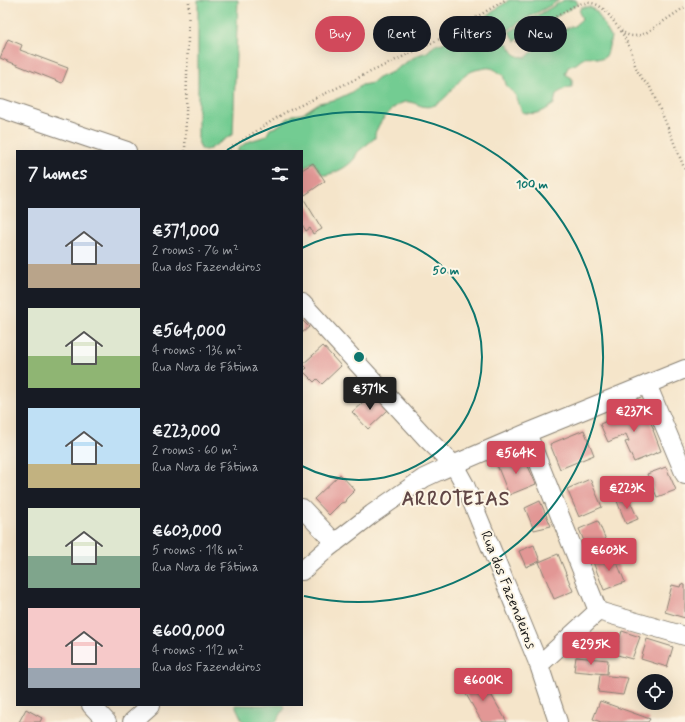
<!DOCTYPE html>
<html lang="en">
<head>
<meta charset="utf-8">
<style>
	body { margin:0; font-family:Mynerve,sans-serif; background:#20242c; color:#f1f3f6; height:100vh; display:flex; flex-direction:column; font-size:15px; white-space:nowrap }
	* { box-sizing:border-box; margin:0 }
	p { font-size:13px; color:#9ea1a6 }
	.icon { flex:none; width:22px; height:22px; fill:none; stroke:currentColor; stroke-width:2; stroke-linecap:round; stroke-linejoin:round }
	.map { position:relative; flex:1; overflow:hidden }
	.drawer { position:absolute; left:16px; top:150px; width:287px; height:556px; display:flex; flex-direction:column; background:#171b24; border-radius:0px; box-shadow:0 4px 16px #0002 }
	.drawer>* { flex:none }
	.top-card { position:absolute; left:315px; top:16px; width:310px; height:36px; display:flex; gap:8px }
	.controls { position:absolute; left:637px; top:674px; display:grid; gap:8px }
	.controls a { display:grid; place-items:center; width:36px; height:36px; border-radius:50%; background:#171b24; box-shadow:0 4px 16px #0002; font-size:20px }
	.price { position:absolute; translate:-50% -34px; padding:0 9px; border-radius:4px; background:#d1495b; color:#fff; font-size:13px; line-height:26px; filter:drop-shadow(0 1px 2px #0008) }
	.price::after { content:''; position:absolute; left:50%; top:24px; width:12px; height:9px; margin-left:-6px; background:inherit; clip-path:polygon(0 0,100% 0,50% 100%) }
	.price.current { background:#222; color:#fff }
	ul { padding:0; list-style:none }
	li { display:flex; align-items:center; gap:12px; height:100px; padding:0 12px }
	li span { display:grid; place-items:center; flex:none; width:112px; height:80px; border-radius:0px; color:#555 }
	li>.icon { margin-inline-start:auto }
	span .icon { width:48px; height:48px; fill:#fffc; stroke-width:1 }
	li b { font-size:17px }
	h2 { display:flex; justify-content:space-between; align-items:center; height:48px; padding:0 12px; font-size:17px }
	.tag { padding:0 14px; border-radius:18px; background:#171b24; box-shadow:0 4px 16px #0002; font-size:14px; line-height:36px }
	.tag.current { background:#d1495b; color:#fff }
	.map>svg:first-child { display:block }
	.green { fill:#73cc92; stroke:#487457 }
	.building { fill:#e29795 }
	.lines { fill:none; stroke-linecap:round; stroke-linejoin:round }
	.minor-casing { stroke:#888073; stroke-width:20 }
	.path { stroke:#888073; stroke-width:2.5; stroke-dasharray:1 3; stroke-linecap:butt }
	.minor { stroke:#fff; stroke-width:18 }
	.ring { fill:none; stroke:#0f766e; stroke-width:2 }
	.labels { text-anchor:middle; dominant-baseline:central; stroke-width:4; stroke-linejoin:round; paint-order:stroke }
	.street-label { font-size:15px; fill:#1c1c1c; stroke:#fcf5e5 }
	.district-label { font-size:19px; font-weight:bold; letter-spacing:1px; fill:#614746; stroke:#fcf5e5 }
	.centre { fill:#0f766e; stroke:#fcf5e5; stroke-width:2 }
	.ring-label { font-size:12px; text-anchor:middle; font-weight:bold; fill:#0f766e; stroke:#fcf5e5; stroke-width:4; stroke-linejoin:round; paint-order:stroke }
</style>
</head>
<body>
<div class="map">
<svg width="685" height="722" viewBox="0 0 685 722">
	<rect width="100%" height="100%" fill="#fcf5e5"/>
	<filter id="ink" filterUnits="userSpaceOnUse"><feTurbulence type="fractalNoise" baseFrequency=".025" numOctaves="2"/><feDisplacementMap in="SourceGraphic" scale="8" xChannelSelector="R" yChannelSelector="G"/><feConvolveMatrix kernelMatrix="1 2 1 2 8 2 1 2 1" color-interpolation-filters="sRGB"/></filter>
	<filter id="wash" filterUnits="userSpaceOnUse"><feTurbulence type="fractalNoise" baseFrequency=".012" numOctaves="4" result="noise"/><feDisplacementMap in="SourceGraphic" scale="16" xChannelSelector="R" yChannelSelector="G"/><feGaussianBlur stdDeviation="0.9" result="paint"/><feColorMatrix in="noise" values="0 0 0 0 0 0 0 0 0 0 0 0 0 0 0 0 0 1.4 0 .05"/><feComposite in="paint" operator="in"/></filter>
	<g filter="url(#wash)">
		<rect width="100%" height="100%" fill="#f5e5ca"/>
		<path class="green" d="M 198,0 L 238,0 L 233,134 L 210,149 L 205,150 L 201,149 L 198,141 Z
			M 509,0 L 559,0 C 540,13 518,20 502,36 L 501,42 L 508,44 C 514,54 515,57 527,57 L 539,45 L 547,43 L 555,34 L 565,29 L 574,26 L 582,19 L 579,12 L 581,7 L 590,7 L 597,12 L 611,37 L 607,55 L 602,59 L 592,57 L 585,57 L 576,64 L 568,67 L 565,74 L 572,78 L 572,87 L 566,88 L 556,94 L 554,104 C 543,112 536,116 522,112 L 515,94 L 507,87 L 503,75 C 499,73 494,68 490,68 C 487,67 483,69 480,69 C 458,72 454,95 435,105 C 422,111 415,100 405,102 C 394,104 381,120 377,129 C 375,132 375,135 375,138 C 370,142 365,146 360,150 C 357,152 356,155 355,158 C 348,167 336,173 325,175 L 322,174 L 314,163 L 312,162 L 302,170 L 302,151 L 237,151 C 244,141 255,140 266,136 L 270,129 L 276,127 L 293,115 L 302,114 L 319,103 L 337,99 L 350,93 L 362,85 L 372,83 L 378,78 L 392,72 L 408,61 L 418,55 L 427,52 L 435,45 L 443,43 L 451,39 L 481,19 L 487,16 Z
			M 564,0 L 576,0 L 578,4 L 515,41 L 509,32 Z
			M 235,705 L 284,705 L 285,708 L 276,722 L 243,722 Z"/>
		<g id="blocks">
			<path class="building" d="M 8,39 L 22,45 L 20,50 L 68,68 L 62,83 L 0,58 Z
				M 313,163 L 325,181 L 305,195 L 302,191 L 302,170 Z
				M 302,196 L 322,229 L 313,234 L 310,228 L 306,231 L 302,224 Z
				M 302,320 L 309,327 L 302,333 Z
				M 323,346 L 341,366 L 322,384 L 317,379 L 314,382 L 303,371 L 307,368 L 303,364 Z
				M 372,394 L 388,410 L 368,429 L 352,412 Z
				M 643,405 L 654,430 L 653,430 L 661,451 L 634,462 L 625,442 L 629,441 L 626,434 L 608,442 L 600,424 Z
				M 584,430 L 594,455 L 560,469 L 550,444 Z
				M 523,455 L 536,484 L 509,495 L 497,465 Z
				M 666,467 L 676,490 L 657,497 L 647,474 Z
				M 340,474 L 355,490 L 346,499 L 345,502 L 341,503 L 329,515 L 314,499 Z
				M 590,479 L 602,507 L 579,517 L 567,489 Z
				M 628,497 L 638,519 L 626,524 L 617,501 Z
				M 540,501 L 551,526 L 534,530 L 525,508 Z
				M 598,521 L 606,540 L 587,548 L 579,529 Z
				M 534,545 L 540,561 L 526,567 L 519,551 Z
				M 613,553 L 625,582 L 604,590 L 593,562 Z
				M 558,554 L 573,591 L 554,599 L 539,562 Z
				M 681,584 L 685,585 L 685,618 L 665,612 L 672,585 L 680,587 Z
				M 622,631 L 640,637 L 632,659 L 614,654 Z
				M 647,639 L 673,647 L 667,667 L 641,659 Z
				M 576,657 L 608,660 L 607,674 L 574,671 Z
				M 600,675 L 628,678 L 623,695 L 598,692 Z
				M 468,676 L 475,689 L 485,684 L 507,722 L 482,722 L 459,682 Z
				M 600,701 L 650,719 L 648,722 L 601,722 L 593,719 Z
				M 26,709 L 42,718 L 40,722 L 19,722 Z"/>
		</g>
	</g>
	<g filter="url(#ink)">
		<use href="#blocks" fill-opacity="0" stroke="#888073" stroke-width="1"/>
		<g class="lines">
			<defs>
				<path id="minor" d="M 0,108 L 127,151
					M 302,303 L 426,438 L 454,465 L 465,485 L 539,665 L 558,722
					M 647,384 L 685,475
					M 527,433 L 598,611 L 685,636
					M 302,508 L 335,543
					M 302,571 L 328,548 L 372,514 L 424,478 L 439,471 L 527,433 L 685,369
					M 539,665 L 598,611
					M 91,705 L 107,722
					M 132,722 L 151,705"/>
			</defs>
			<use href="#minor" class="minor-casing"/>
			<path class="path" d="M 621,31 L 631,50 L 635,65 L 638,72 L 643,80 L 650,87 L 666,123 L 685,170
				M 515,42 C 528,34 542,26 555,17 C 561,14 567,9 574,6 C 578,4 587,2 592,3 C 617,9 616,50 649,31 L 685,7
				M 185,151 L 189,0
				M 226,151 L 284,113 L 438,40 L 505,0"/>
			<use href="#minor" class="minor"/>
		</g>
	</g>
	<g class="ring">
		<path d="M302 248A123 123 0 1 1 302 466"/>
		<path d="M227 150A245 245 0 1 1 304 596"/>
	</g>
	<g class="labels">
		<g class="street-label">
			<text transform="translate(508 590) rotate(68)">Rua dos Fazendeiros</text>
		</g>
		<g class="district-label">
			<text x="456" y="499">ARROTEIAS</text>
		</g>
	</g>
	<circle cx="359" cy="357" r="6" class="centre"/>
	<g class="ring-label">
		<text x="532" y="188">100 m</text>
		<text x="446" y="274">50 m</text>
	</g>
</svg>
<div class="controls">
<a><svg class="icon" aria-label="locate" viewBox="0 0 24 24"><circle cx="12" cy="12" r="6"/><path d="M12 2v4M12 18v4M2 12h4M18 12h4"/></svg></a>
</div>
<b class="price current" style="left:370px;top:411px">€371K</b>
<b class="price" style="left:634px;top:433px">€237K</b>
<b class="price" style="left:516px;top:475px">€564K</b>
<b class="price" style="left:627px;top:510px">€223K</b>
<b class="price" style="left:609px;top:572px">€603K</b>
<b class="price" style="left:591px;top:666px">€295K</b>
<b class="price" style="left:483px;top:702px">€600K</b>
<div class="top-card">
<a class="tag current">Buy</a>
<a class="tag">Rent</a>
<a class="tag">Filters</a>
<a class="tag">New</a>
</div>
<section class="drawer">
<h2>7 homes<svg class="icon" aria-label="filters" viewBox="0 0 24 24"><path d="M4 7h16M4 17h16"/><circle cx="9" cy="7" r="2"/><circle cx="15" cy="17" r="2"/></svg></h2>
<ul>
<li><span style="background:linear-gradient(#c9d6e8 70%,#b9a48a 0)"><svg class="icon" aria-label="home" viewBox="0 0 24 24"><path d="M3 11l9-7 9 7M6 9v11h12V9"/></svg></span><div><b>€371,000</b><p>2 rooms · 76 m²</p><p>Rua dos Fazendeiros</p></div></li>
<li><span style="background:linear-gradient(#dfe7d0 60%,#8fb573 0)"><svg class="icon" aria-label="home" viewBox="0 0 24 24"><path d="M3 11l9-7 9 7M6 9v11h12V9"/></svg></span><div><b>€564,000</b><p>4 rooms · 136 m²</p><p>Rua Nova de Fátima</p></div></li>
<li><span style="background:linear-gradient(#bfe0f5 70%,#c2b280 0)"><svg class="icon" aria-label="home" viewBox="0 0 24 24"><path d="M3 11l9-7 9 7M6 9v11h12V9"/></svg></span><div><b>€223,000</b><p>2 rooms · 60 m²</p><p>Rua Nova de Fátima</p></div></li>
<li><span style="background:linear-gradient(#dfe7d0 60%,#7fa58c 0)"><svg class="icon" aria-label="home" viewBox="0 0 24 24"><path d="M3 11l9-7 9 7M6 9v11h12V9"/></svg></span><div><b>€603,000</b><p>5 rooms · 118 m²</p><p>Rua Nova de Fátima</p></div></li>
<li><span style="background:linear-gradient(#f6c9c9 75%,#9aa5b1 0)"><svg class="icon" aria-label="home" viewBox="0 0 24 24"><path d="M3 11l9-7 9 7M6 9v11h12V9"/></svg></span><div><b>€600,000</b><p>4 rooms · 112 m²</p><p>Rua dos Fazendeiros</p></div></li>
</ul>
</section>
</div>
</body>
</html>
